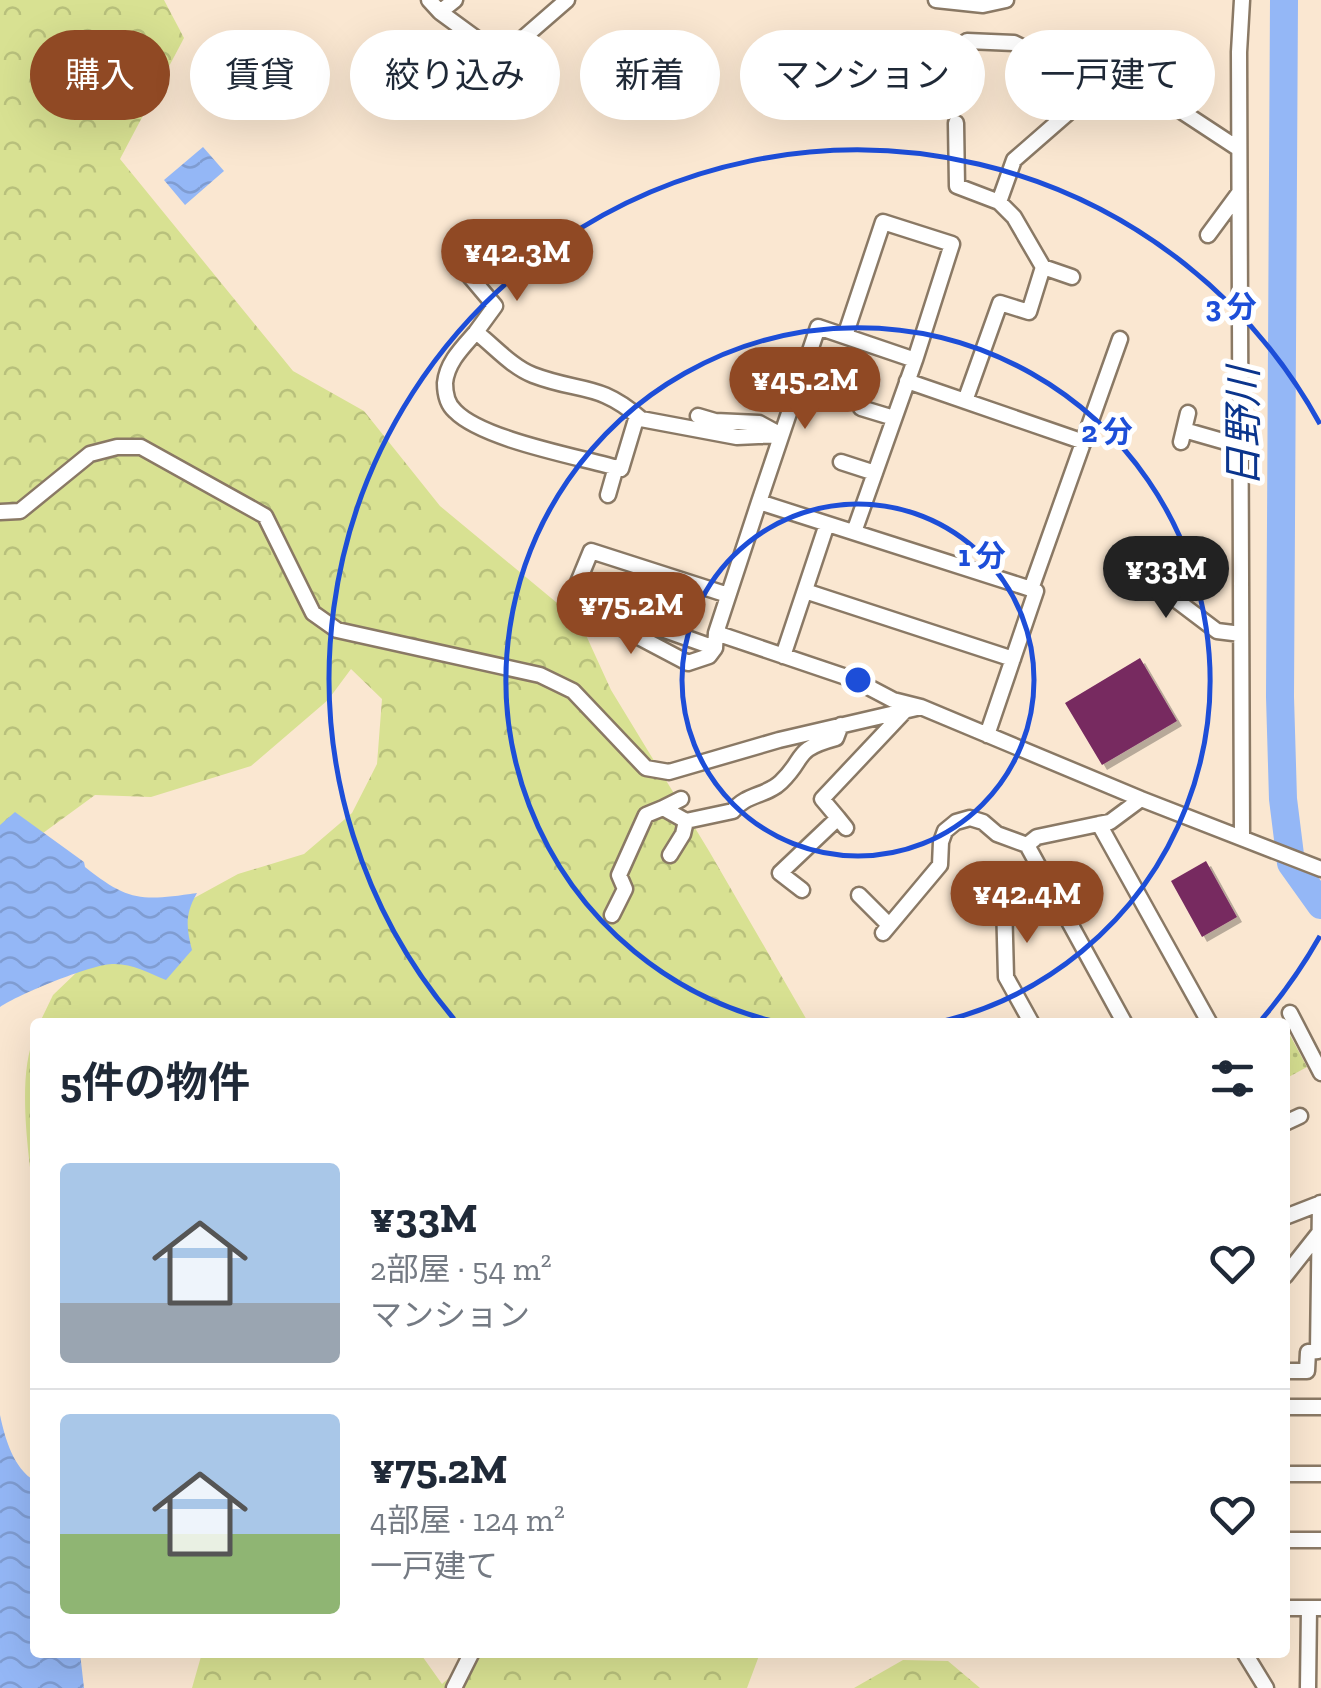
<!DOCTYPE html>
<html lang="ja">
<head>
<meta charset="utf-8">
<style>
	body { margin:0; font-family:"Zilla Slab","Noto Sans JP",serif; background:#f2f2f3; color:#1f2937; height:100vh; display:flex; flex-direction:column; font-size:38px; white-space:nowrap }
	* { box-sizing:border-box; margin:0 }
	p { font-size:32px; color:#747a83 }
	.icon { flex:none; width:55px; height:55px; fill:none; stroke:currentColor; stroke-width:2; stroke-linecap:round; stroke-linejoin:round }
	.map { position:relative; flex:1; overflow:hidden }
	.drawer { position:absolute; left:30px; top:1018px; width:1260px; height:640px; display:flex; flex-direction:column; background:#fff; border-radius:10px; box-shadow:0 10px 40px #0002 }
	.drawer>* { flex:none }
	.banner { position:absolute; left:30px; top:30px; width:1262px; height:90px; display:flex; gap:20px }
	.price { position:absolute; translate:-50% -85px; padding:0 22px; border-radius:35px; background:#904924; color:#fff; font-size:32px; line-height:65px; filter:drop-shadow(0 2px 5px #0008) }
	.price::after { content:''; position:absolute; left:50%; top:60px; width:30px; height:22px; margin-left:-15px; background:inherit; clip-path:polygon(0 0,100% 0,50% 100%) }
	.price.selected { background:#222; color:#fff }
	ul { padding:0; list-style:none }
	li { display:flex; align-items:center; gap:30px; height:250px; padding:0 30px }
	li+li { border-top:2px solid #e0e1e3 }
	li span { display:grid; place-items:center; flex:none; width:280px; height:200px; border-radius:10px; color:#555 }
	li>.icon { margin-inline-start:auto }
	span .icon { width:120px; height:120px; fill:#fffc; stroke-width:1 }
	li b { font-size:42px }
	h2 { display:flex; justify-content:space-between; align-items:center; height:120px; padding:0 30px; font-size:42px }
	.pill { padding:0 35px; border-radius:45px; background:#fff; box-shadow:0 10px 40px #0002; font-size:35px; line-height:90px }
	.pill.selected { background:#904924; color:#fff }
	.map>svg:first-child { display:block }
	.forest { fill:url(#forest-crowns) }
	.park { fill:url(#park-dots) }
	.water { fill:url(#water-waves) }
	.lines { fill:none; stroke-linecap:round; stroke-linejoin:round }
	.river { stroke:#94b7f6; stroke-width:28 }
	.building { fill:#772c61; filter:url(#shadow) }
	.minor-casing { stroke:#8a7965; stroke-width:19 }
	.minor { stroke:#fff; stroke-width:14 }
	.ring { fill:none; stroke:#1d4ed8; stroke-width:5 }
	.labels { text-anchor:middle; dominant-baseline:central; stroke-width:10; stroke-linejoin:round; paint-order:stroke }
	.water-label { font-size:40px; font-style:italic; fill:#0b358d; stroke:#fff }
	.centre { fill:#1d4ed8; stroke:#fff; stroke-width:5 }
	.ring-label { font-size:30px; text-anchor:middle; font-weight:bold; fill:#1d4ed8; stroke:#fff; stroke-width:10; stroke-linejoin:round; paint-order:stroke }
</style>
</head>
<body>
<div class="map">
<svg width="1321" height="1688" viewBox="0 0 1321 1688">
	<defs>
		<pattern id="forest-crowns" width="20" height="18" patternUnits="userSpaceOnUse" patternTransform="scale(2.5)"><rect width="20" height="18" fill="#d8e192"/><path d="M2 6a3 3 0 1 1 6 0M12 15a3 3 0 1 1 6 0" fill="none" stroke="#b8c07c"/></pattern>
		<pattern id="park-dots" width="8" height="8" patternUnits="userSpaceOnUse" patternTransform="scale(2.5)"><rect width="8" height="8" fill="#d8e192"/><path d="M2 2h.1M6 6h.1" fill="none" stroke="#b8c07c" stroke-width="1.8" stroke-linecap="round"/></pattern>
		<pattern id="water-waves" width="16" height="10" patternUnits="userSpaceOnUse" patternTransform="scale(2.5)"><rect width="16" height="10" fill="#94b7f6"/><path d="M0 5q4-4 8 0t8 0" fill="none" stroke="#7f9cd1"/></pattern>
		<filter id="shadow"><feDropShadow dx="5" dy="5" stdDeviation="0" flood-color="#0004"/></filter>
	</defs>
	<rect width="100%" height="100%" fill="#fae7d1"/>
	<path class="forest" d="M 0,0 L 164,0 L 184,38 L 120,159 L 293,371 L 364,411 L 440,506 L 580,622 L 611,690 L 709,851 L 808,1022 L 40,1022 L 53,995 L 101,949 L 238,874 L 304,854 L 352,813 L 377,764 L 382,699 L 351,669 L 328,700 L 251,766 L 151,797 L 95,795 L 28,844 L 0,841 Z
		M 35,1035 L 35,1205 C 29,1159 16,1077 35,1035 Z
		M 202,1653 L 420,1653 L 442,1684 L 477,1653 L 760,1653 L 747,1688 L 192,1688 Z
		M 903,1660 L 948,1661 L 980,1688 L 854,1688 Z"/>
	<path class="park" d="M 1285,1026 L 1307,1067 L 1285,1079 Z"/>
	<path class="water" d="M 203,147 L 224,171 L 185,205 L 164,180 Z
		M 15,812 L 84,862 L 85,867 C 129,902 142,901 197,893 C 185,914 186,927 192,950 L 166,980 C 149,973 131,963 112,964 C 90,965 19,994 0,1007 L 0,825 Z
		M 0,1415 C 5,1438 13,1468 35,1481 L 35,1652 L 80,1653 L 84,1688 L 0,1688 Z"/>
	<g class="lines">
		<path class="river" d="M 1284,0 L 1280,697 L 1283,799 L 1291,863 L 1321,905"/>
	</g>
	<path class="building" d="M 1140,658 L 1177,721 L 1102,765 L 1065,703 Z
		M 1206,861 L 1237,917 L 1202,937 L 1171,881 Z"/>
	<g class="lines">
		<defs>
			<path id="minor" d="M 429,0 L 440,12 L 455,0
				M 936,0 L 983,5 L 1006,0
				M 1242,0 L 1239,52 L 1242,838
				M 440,12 L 481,42 L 496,60
				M 967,41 L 1014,43 L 1100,85
				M 453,99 L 567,0
				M 956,123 L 957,186 L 999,202 L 1014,217 L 1043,267
				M 999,202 L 1014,160 L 1100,85 L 1145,103 L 1169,103 L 1239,149
				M 1208,235 L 1239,193
				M 476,332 L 495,306 L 462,267 L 489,249
				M 845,336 L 883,222 L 952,244 L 915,360
				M 907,381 L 1084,442
				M 965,401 L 1000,303 L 1029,312 L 1043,267 L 1072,277
				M 861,408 L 894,418
				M 637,416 L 621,469 C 580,457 483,440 455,411 C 447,404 445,394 445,383 C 447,362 463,347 476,332 C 494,346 512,367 533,375 C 580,393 599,382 641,419 L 737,437 L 781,435
				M 698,416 L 715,421 L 759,423 L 781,435
				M 1184,430 L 1240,446
				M 1181,442 L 1188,413
				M 841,462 L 875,473
				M 608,495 L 616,467
				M 0,512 L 20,511 L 90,454 L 117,447 L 141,447 L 265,516 L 313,613 L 337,630 L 540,675 L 573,691 L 646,768 L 669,772 L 779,740 L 921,707
				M 854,532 L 915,360 L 818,327 L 759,502 L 1031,589
				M 1178,547 L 1172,588 L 1176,600 L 1217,631 L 1241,634
				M 1160,556 L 1177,558
				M 805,591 L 1013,659
				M 728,595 L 591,551 L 572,597 L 715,648 L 716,633 L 759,502
				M 572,597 L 570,609 L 616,625 L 688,663 L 709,656 L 715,648
				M 716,633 L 855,680 L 893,700 L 921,707 L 1141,799 L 1321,869
				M 783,656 L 827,524
				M 987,735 L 1036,591 L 1031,589 L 1120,339
				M 1141,799 L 1110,822 L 1099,824 L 1209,1022
				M 663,808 L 681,799
				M 838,818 L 822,799 L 904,712
				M 1027,845 L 1124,1022
				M 670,855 L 683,834 L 686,821 L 733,811 C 745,794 767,796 781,782 C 807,757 792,750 836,738 L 841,725
				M 802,890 L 780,873 L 838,818 L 846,828
				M 859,895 L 889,925
				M 612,915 L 625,889 L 619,875 L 646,815 L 663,808 L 686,821
				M 883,933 L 940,865 L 941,842 L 945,831 L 956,822 L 970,818 L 983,822 L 997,834 L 1027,845 L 1037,837 L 1099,824
				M 1290,1013 L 1321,1073
				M 1031,1022 L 1006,977 L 1004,901 L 1005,889 L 1040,869
				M 1285,1123 L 1300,1116
				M 1285,1217 L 1321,1203
				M 1285,1276 L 1319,1233
				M 1285,1371 L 1307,1371 L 1308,1352 L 1318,1351 L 1320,1203
				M 1285,1407 L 1321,1407
				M 1285,1474 L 1321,1474
				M 1285,1540 L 1321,1540
				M 1285,1608 L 1321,1608
				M 1244,1652 L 1266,1688
				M 454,1688 L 472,1652
				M 1308,1688 L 1309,1608"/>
		</defs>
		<use href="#minor" class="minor-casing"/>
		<use href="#minor" class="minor"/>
	</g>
	<g class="ring">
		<circle cx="858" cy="680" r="176"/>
		<path d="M776 1022A352 352 0 1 1 940 1022"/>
		<path d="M1320 936A528 528 0 0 1 1262 1019M454 1019A528 528 0 1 1 1320 424"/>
	</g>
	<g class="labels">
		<g class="water-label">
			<text transform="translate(1243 427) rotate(-90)">日野川</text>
		</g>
	</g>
	<circle cx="858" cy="680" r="15" class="centre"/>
	<g class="ring-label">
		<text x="1231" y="317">3 分</text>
		<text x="1107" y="442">2 分</text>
		<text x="982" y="566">1 分</text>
	</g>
</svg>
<b class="price" style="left:517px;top:304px">¥42.3M</b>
<b class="price" style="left:805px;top:432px">¥45.2M</b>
<b class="price selected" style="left:1166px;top:621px">¥33M</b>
<b class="price" style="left:631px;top:657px">¥75.2M</b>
<b class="price" style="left:1027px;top:946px">¥42.4M</b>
<div class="banner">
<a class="pill selected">購入</a>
<a class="pill">賃貸</a>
<a class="pill">絞り込み</a>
<a class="pill">新着</a>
<a class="pill">マンション</a>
<a class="pill">一戸建て</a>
</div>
<section class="drawer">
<h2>5件の物件<svg class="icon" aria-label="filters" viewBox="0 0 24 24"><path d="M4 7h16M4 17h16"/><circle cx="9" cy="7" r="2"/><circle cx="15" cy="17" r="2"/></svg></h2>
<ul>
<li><span style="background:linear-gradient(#a9c7e8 70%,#9aa5b1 0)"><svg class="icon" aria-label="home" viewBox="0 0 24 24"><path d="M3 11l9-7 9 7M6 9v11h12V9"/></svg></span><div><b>¥33M</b><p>2部屋 · 54 m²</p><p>マンション</p></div><svg class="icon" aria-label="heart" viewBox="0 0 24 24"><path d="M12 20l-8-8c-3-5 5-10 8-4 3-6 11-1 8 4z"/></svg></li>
<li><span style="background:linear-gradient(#a9c7e8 60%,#8fb573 0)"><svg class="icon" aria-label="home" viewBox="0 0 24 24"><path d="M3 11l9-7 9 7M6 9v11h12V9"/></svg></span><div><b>¥75.2M</b><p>4部屋 · 124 m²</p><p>一戸建て</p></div><svg class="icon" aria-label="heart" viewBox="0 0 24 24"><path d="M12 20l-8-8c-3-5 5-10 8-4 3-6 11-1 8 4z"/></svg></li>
</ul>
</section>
</div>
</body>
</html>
